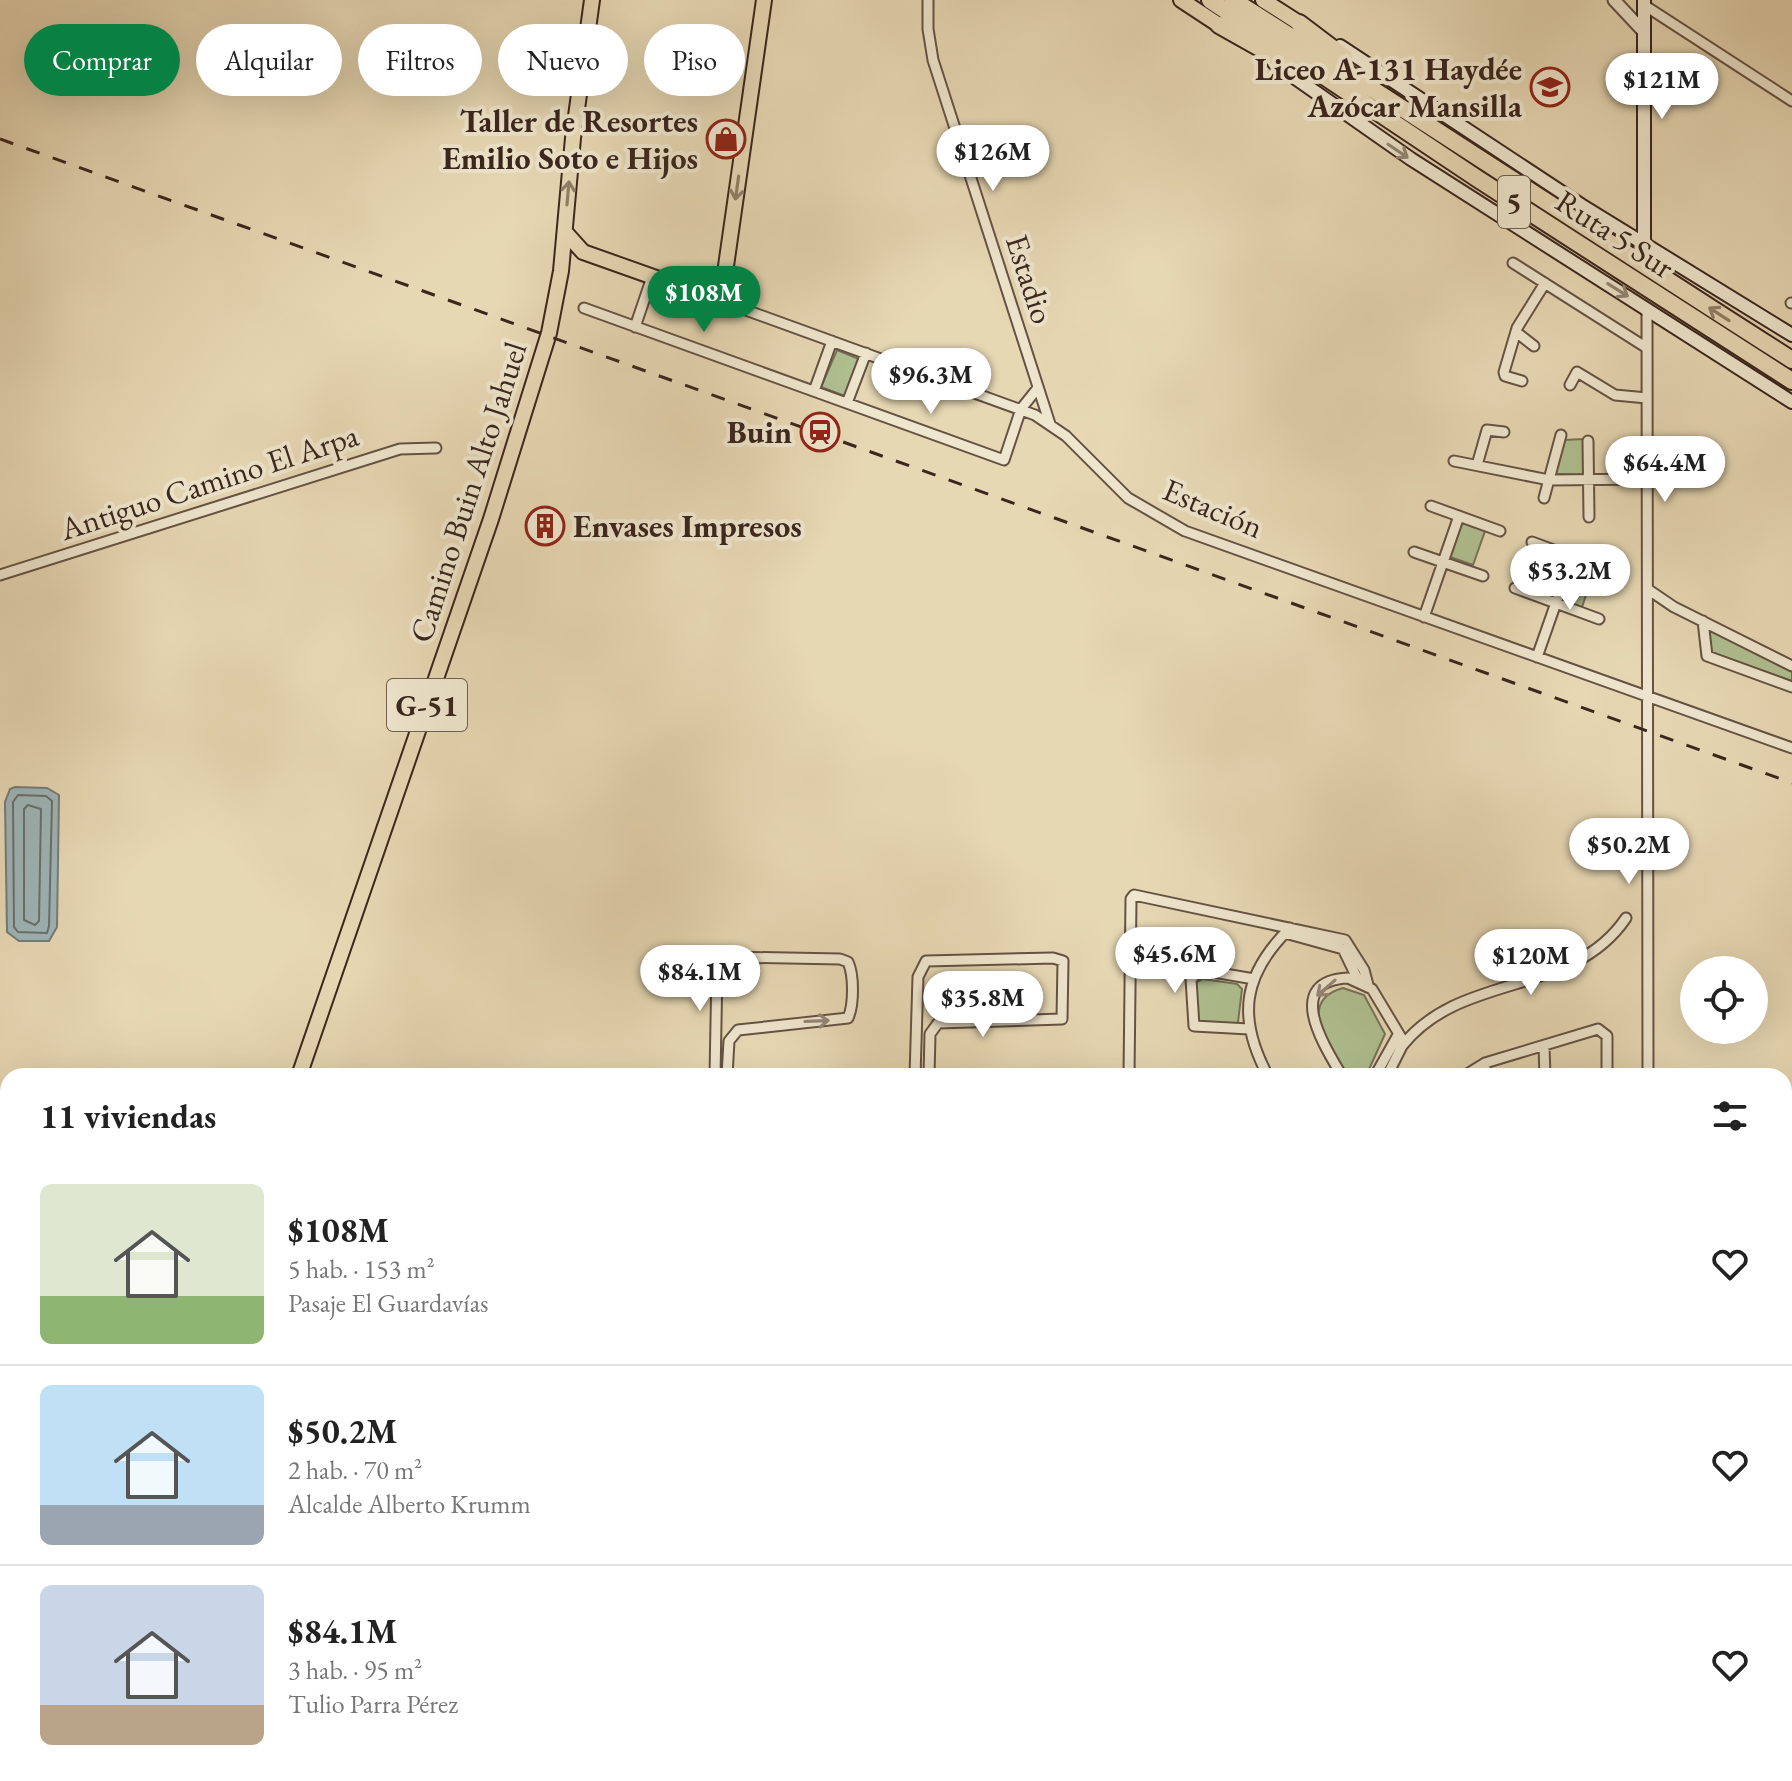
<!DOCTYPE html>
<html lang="es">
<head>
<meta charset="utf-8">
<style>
	body { margin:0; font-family:"EB Garamond",serif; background:#f6f6f6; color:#222; height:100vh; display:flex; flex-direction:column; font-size:30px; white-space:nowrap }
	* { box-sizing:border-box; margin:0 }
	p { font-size:26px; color:#767676 }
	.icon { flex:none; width:44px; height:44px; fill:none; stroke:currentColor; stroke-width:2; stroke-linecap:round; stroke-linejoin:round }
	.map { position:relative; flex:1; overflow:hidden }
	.details { position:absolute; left:0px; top:1068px; width:1792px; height:714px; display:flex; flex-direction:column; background:#fff; border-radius:24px 24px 0 0; box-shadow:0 8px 32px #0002 }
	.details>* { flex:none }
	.banner { position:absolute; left:24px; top:24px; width:800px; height:72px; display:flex; gap:16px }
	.tools { position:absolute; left:1680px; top:956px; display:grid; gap:16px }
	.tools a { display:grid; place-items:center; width:88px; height:88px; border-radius:50%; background:#fff; box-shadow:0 8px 32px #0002; font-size:40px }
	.price { position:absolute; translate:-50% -68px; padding:0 18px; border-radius:28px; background:#fff; color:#222; font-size:26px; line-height:52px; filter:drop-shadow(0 2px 4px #0008) }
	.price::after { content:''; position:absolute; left:50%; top:48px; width:24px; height:18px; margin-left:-12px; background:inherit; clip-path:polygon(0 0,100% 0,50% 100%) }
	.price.current { background:#0b8043; color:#fff }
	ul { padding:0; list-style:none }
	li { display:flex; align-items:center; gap:24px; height:200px; padding:0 40px }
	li+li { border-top:2px solid #e0e0e0 }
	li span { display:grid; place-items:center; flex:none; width:224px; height:160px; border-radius:12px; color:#555 }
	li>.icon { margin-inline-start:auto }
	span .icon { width:96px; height:96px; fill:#fffc; stroke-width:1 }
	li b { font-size:34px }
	h2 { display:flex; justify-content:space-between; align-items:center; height:96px; padding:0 40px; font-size:34px }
	.pill { padding:0 28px; border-radius:36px; background:#fff; box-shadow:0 8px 32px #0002; font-size:28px; line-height:72px }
	.pill.current { background:#0b8043; color:#fff }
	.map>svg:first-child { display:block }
	.green { fill:#b0c091; stroke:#757358; stroke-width:2 }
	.water { fill:#9db6b9; stroke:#757c7b; stroke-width:2 }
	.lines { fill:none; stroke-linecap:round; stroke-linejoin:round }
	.shore { stroke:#6c6e6c; stroke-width:2 }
	.minor-casing { stroke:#655244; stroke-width:13 }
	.tertiary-casing { stroke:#655244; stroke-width:15 }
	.secondary-casing { stroke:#3a261e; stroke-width:16 }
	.primary-casing { stroke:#3a261e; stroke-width:18 }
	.motorway-casing { stroke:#3a261e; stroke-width:20 }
	.minor { stroke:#efe6ce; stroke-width:9 }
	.tertiary { stroke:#efe6ce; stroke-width:11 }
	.secondary { stroke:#efe6ce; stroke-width:12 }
	.primary { stroke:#e7d8b4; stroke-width:14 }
	.motorway { stroke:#e7d8b4; stroke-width:16 }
	.rail { stroke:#3a261e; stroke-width:3; stroke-dasharray:14 14; stroke-linecap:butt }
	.oneway { stroke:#948676 }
	.oneway2 { stroke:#907f69 }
	.labels { text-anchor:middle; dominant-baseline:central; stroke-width:8; stroke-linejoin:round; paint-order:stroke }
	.shield { fill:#efe6ce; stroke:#706053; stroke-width:2 }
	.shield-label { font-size:30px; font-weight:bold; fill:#3a261e }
	.poi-label { font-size:32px; font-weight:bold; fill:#3a261e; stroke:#efe6ce; text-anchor:end }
	.street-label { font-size:32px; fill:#3a261e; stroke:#efe6ce }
</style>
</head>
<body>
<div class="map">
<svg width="1792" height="1781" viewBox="0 0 1792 1781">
	<rect width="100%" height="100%" fill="#e7d8b4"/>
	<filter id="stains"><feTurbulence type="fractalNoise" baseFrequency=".0025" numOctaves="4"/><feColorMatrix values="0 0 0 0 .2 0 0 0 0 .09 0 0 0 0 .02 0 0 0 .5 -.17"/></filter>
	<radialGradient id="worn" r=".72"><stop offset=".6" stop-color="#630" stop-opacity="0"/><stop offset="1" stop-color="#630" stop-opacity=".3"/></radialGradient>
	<path class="green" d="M 837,350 L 859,359 L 845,396 L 821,387 Z
		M 1583,439 L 1584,475 L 1555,474 L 1564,440 Z
		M 1462,523 L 1485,531 L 1473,565 L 1450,557 Z
		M 1575,565 L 1594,571 L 1582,607 L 1564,601 Z
		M 1708,628 L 1792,672 L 1792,681 L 1708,651 Z
		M 1203,979 L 1237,984 L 1242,989 L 1238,1022 L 1233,1026 L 1198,1025 L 1196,983 Z
		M 1343,988 L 1364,995 L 1385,1034 L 1366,1076 L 1345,1076 C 1330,1048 1295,1001 1343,988 Z"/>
	<path class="water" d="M 15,787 L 47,788 L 59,795 L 57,927 L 49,941 L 19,941 L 7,932 L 5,802 L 10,789 Z"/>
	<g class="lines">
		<path class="shore" d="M 18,795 L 46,796 L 52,801 L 49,926 L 47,933 L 18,932 L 14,927 L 13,802 Z
			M 28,805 L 41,809 L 39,921 L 35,925 L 24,920 L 24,809 Z"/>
		<defs>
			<path id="minor" d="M 928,0 L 928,29 L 933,60 L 1050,424
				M 1644,5 L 1792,101
				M 1513,263 L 1647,348
				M 721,301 L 1035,415 L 1066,436 L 1128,498 L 1185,531 L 1792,748
				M 1791,303 L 1792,303
				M 584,308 L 1004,460 L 1021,409 L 1037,389
				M 1647,309 L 1648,1076
				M 635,327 L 652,277
				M 1516,332 L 1534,346
				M 1522,381 L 1505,376 L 1504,372 L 1517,328 L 1545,283
				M 1570,385 L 1577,372 L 1615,395 L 1647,398
				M 814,391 L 832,341
				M 847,403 L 866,353
				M 1588,441 L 1589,517
				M 1454,461 L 1549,480 L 1648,479
				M 1477,465 L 1487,430 L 1504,432
				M 1544,498 L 1561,435
				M 1431,506 L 1500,531
				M 1532,542 L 1597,566
				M 1414,552 L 1483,576
				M 0,575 L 400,449 L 436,448
				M 1515,588 L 1599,619
				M 1649,590 L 1674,607 L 1792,666
				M 1424,617 L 1459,516
				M 1703,621 L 1707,656 L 1792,687
				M 1537,657 L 1572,557
				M 1285,933 L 1343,949 L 1358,980
				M 1249,1029 L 1194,1026 L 1191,979 L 1202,970 L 1254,979
				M 1402,1046 C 1461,971 1572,998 1626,918
				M 1544,1046 L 1545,1076
				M 1485,1063 L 1485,1076
				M 715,1076 L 717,969 L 721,960 L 729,957 L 840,959 L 848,962 C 854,975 854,1005 848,1018 L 738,1030 L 729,1041 L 727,1076
				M 915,1076 L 918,977 L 926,961 L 1053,958 L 1063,961 L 1062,1019 L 938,1023 L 930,1034 L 929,1076
				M 1129,1076 L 1131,899 L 1134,895 L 1345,940 L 1364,970 L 1368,985
				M 1268,1076 C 1237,1018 1242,975 1290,928
				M 1342,1076 C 1325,1047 1282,981 1348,978 L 1372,989 L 1402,1039 L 1402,1046 L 1387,1076
				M 1375,1076 L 1398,1035
				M 1464,1076 L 1485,1063 L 1598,1029 L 1607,1036 L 1607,1076
				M 1784,1482 L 1792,1485
				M 367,1774 L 367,1781
				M 586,1774 L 649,1774
				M 854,1774 L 855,1781
				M 870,1774 L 872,1781
				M 1124,1774 L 1124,1781
				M 1189,1774 L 1189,1781
				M 1219,1774 L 1219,1781
				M 1344,1774 L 1347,1781
				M 1355,1774 L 1358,1781
				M 1647,1774 L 1647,1781
				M 90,1781 L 94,1774
				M 169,1781 L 170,1774
				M 897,1781 L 998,1776 L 1106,1781
				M 1265,1781 L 1290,1774"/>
			<path id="tertiary" d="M 1614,0 L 1644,32"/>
			<path id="secondary" d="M 1644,0 L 1644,243
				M 1340,46 L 1581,205 L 1792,335
				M 1274,63 L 1411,159 L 1792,402"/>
			<path id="primary" d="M 1181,0 L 1219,25
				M 1263,0 L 1299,23
				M 565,232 L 583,252 L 721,301 L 764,0
				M 299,1076 L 491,519 L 549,333 L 561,271 L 573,138 L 592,0
				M 46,1781 L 48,1774"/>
			<path id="motorway" d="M 1210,0 L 1478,179 L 1792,381
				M 1233,0 C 1420,118 1605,241 1792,360
				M 1299,23 L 1344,57
				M 1219,25 L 1301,71"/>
		</defs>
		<use href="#minor" class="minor-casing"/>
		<use href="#tertiary" class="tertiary-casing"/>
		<use href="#secondary" class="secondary-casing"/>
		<use href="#primary" class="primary-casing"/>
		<use href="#motorway" class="motorway-casing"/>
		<use href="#minor" class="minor"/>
		<use href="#tertiary" class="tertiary"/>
		<use href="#secondary" class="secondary"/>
		<use href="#primary" class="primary"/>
		<use href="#motorway" class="motorway"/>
		<path class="rail" d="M 0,139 L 1792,783"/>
	</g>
	<defs><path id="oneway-shaft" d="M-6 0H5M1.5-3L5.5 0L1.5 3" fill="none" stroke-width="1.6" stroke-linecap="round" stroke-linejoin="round" transform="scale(2)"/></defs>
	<g class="oneway">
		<use href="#oneway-shaft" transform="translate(1398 151) rotate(34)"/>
		<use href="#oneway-shaft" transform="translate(1618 290) rotate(32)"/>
		<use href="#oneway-shaft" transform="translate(1326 988) rotate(139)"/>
		<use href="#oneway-shaft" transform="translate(817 1021) rotate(-2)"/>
	</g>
	<g class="oneway2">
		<use href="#oneway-shaft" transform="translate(737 188) rotate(98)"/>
		<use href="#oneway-shaft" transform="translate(568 193) rotate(-85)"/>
		<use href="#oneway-shaft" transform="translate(1719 314) rotate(-147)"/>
	</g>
	<defs>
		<symbol id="school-ring" viewBox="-11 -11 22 22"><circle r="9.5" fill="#efe6ce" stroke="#8f2418" stroke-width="1.5"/><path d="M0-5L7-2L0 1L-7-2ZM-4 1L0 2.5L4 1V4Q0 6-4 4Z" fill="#8f2418"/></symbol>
		<symbol id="shop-ring" viewBox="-11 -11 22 22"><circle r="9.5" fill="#efe6ce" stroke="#8f2418" stroke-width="1.5"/><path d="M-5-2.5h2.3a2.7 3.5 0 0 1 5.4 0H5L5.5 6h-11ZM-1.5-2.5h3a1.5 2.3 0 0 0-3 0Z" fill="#8f2418"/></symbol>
		<symbol id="station-ring" viewBox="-11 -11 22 22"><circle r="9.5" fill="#efe6ce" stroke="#8f2418" stroke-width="1.5"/><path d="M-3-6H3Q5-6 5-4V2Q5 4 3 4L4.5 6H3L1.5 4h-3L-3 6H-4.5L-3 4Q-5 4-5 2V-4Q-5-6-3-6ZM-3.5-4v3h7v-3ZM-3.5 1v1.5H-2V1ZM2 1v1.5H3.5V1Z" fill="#8f2418"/></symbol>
		<symbol id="building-ring" viewBox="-11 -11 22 22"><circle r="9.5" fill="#efe6ce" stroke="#8f2418" stroke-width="1.5"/><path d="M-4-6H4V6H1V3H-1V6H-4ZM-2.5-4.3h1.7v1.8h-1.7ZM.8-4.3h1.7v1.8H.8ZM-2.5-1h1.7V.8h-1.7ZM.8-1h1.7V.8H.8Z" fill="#8f2418"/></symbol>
	</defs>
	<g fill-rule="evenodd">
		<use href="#school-ring" x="1528" y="65" width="44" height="44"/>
		<use href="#shop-ring" x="704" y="117" width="44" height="44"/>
		<use href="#station-ring" x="798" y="410" width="44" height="44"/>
		<use href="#building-ring" x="523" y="504" width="44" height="44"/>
	</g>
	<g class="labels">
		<g class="shield">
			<rect x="1498" y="176" width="32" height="52" rx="6"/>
			<rect x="387" y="679" width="80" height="52" rx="6"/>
		</g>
		<g class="shield-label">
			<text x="1514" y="202">5</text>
			<text x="427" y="705">G-51</text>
		</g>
		<g class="poi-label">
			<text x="1522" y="69">Liceo A-131 Haydée<tspan x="1522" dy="37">Azócar Mansilla</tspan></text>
			<text x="698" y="121">Taller de Resortes<tspan x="698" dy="37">Emilio Soto e Hijos</tspan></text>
			<text x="792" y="432">Buin</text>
			<text x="573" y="526" text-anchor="start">Envases Impresos</text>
		</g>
		<g class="street-label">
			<text transform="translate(1615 234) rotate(33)">Ruta 5 Sur</text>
			<text transform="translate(1030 279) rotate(72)">Estadio</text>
			<text transform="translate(209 482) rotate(-18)">Antiguo Camino El Arpa</text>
			<text transform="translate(468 492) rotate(-72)">Camino Buin Alto Jahuel</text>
			<text transform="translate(1213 508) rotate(23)">Estación</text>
		</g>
	</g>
	<rect width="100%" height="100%" filter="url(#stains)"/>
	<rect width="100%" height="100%" fill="url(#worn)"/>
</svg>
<div class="tools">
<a><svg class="icon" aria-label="locate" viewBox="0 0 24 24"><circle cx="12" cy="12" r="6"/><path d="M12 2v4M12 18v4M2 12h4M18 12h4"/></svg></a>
</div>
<b class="price" style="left:1662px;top:121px">$121M</b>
<b class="price" style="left:993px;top:193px">$126M</b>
<b class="price current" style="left:704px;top:334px">$108M</b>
<b class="price" style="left:931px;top:416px">$96.3M</b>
<b class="price" style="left:1665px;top:504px">$64.4M</b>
<b class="price" style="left:1570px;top:612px">$53.2M</b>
<b class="price" style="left:1629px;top:886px">$50.2M</b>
<b class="price" style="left:1175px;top:995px">$45.6M</b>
<b class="price" style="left:1531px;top:997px">$120M</b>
<b class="price" style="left:700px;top:1013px">$84.1M</b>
<b class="price" style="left:983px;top:1039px">$35.8M</b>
<div class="banner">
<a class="pill current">Comprar</a>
<a class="pill">Alquilar</a>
<a class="pill">Filtros</a>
<a class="pill">Nuevo</a>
<a class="pill">Piso</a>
</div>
<section class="details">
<h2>11 viviendas<svg class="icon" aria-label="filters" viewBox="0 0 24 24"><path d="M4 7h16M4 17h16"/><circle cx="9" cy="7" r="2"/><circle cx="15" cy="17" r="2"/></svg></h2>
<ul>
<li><span style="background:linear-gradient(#dfe7d0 70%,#8fb573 0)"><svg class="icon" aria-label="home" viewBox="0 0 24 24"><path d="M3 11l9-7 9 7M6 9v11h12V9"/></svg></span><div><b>$108M</b><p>5 hab. · 153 m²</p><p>Pasaje El Guardavías</p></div><svg class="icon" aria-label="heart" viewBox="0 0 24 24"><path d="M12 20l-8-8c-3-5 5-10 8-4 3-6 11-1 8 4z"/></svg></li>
<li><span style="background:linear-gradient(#bfe0f5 75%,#9aa5b1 0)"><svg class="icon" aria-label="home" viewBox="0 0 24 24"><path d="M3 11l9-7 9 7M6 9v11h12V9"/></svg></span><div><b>$50.2M</b><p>2 hab. · 70 m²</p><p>Alcalde Alberto Krumm</p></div><svg class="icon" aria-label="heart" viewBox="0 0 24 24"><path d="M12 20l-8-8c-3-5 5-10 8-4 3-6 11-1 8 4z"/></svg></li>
<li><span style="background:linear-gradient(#c9d6e8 75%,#b9a48a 0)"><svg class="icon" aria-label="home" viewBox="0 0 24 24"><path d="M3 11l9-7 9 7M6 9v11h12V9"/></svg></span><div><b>$84.1M</b><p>3 hab. · 95 m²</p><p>Tulio Parra Pérez</p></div><svg class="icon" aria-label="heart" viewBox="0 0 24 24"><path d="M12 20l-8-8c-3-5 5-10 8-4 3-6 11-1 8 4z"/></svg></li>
</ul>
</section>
</div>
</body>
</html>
